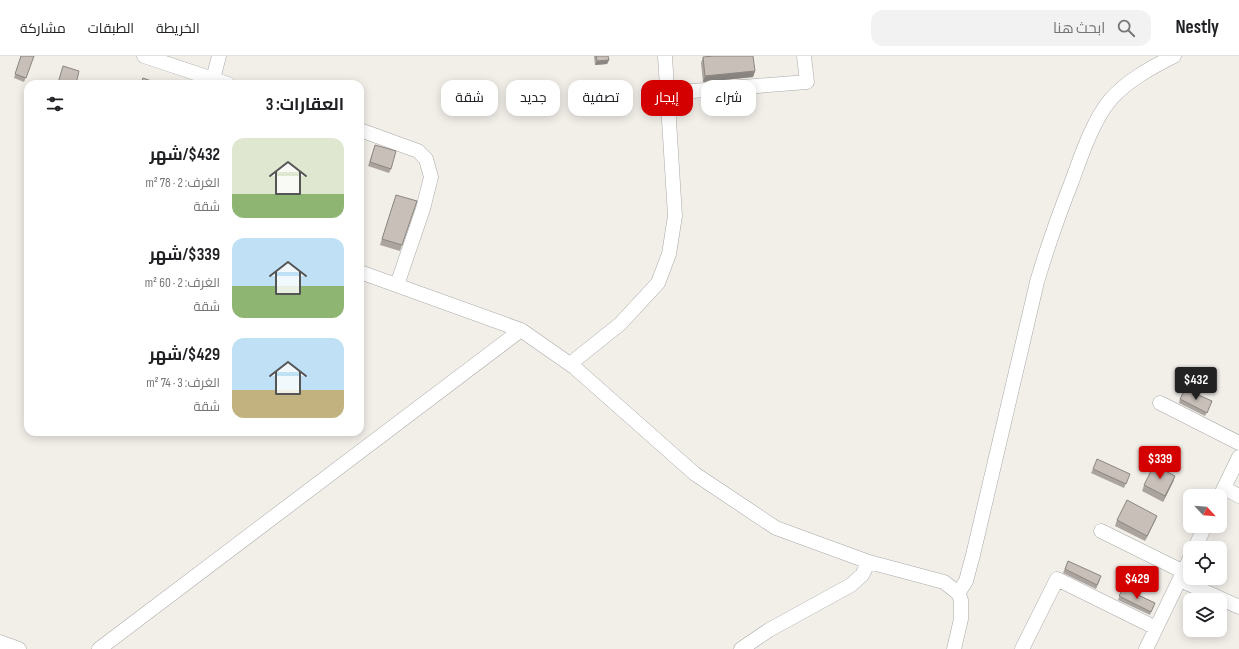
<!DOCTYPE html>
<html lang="ar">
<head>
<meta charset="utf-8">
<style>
	body { margin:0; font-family:"Sofia Sans Condensed",Cairo,sans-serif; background:#f2f2f2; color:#202124; direction:rtl; height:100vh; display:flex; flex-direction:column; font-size:15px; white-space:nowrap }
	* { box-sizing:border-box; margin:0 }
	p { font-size:13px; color:#757577 }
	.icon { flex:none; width:22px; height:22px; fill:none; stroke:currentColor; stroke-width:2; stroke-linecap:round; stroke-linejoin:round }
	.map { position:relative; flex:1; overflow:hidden; direction:ltr }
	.drawer { position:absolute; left:24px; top:24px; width:340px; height:356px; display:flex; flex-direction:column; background:#fff; border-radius:12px; box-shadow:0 2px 10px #0003; direction:rtl }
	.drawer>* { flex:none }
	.hud { position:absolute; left:376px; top:24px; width:380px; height:36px; direction:rtl; display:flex; gap:8px }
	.needle { width:26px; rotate:116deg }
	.fabs { position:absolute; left:1183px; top:433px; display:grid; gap:8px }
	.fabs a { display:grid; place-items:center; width:44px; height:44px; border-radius:8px; background:#fff; box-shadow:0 2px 10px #0003; font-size:20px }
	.price { position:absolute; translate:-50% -34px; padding:0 9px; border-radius:4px; background:#d40000; color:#fff; font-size:13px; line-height:26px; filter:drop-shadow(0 1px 2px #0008) }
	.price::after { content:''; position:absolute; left:50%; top:24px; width:12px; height:9px; margin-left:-6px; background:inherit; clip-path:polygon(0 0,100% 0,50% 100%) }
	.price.active { background:#222; color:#fff }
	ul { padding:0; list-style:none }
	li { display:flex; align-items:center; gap:12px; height:100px; padding:0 20px }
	li span { display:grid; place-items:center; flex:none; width:112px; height:80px; border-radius:12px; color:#555 }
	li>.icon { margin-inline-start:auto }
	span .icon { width:48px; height:48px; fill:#fffc; stroke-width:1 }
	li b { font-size:17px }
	h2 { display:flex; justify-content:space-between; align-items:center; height:48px; padding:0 20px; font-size:17px }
	.pill { padding:0 14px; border-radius:12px; background:#fff; box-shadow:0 2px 10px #0003; font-size:14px; line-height:36px }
	.pill.active { background:#d40000; color:#fff }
	header { display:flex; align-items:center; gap:24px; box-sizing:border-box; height:56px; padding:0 20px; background:#fff; border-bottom:1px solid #e0e0e0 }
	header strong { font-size:19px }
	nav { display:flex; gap:22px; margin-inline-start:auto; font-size:14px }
	.search { width:280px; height:36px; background:#f2f2f2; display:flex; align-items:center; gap:10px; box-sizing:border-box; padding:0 14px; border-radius:12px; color:#757577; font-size:15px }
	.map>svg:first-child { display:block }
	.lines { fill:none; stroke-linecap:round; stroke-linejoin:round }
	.minor-casing { stroke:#a9a9a9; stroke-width:15 }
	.minor { stroke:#fff; stroke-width:14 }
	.wall { fill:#aba49e }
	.shaded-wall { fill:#8b8681 }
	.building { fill:#c7bfb8; stroke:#8b8681 }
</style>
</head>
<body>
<header>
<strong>Nestly</strong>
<div class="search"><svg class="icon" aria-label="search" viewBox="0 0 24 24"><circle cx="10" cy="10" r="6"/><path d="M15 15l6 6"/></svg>ابحث هنا</div>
<nav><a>الخريطة</a><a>الطبقات</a><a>مشاركة</a></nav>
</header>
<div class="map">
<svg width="1239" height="593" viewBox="0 0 1239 593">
	<rect width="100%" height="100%" fill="#f2efe9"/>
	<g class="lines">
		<defs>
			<path id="minor" d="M 144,0 L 213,23
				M 219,0 L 213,23 L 228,28
				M 667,37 L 807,26 L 804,0
				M 360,74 L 418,95 L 426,103 L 431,121 L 423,153 L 397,229
				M 360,216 L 521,274 L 574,311 L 695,418 L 776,472 L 869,506 L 944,526 L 958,537 L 961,544 L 961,563 L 954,593
				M 570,308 L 620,268 L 658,227 L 669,198 L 675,160 L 665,0
				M 1160,347 L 1239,387
				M 1224,432 L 1239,440
				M 1220,440 L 1239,401
				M 1101,475 L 1184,516
				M 1195,492 L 1205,470
				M 1180,524 L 1239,551
				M 958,537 L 966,525 L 973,499 L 1037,226 C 1047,192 1059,158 1072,125 C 1081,100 1094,62 1111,43 C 1128,24 1152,11 1174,0
				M 0,586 L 19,593
				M 99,593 L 521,274
				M 741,593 L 769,574 L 851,529 L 862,519 L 869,506
				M 1022,593 L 1057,523 L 1156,572
				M 1146,593 L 1190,502"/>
		</defs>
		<use href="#minor" class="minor-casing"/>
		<use href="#minor" class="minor"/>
	</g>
	<path class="wall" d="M 21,0 L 34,0 L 24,26 L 14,22 Z
		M 594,0 L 608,0 L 609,4 L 607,8 L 595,9 Z
		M 703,1 L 755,15 L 753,21 L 703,26 L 701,7 Z
		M 375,89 L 391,113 L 389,117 L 368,110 Z
		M 394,145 L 417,145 L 400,195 L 380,189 Z
		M 1180,343 L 1212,345 L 1205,360 L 1179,347 Z
		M 1093,413 L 1128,422 L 1124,432 L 1091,417 Z
		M 1175,420 L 1173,426 L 1163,446 L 1142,435 L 1144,429 Z
		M 1157,460 L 1155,465 L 1145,485 L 1115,470 L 1117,464 Z
		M 1068,505 L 1100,524 L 1096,533 L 1063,517 Z
		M 1123,532 L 1155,547 L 1150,559 L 1118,544 Z"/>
	<path class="shaded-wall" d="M 609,4 L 607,8 L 595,9 L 597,5 Z
		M 755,15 L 753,21 L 703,26 L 705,20 Z
		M 1175,420 L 1173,426 L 1163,446 L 1165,440 Z
		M 1157,460 L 1155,465 L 1145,485 L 1147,480 Z"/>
	<path class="building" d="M 21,0 L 34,0 L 26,22 L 15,18 Z
		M 596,0 L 608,0 L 609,4 L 597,5 Z
		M 714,0 L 753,0 L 755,15 L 705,20 L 703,1 Z
		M 63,10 L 79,15 L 76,28 L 63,28 L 58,27 Z
		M 143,22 L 154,26 L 153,28 L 141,28 Z
		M 375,89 L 396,95 L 391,113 L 370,106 Z
		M 396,139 L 417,145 L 402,189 L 382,183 Z
		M 1185,333 L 1212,345 L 1207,357 L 1180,343 Z
		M 1097,403 L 1130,418 L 1126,428 L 1093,413 Z
		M 1154,409 L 1175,420 L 1165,440 L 1144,429 Z
		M 1127,444 L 1157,460 L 1147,480 L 1117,464 Z
		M 1068,505 L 1101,520 L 1097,529 L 1065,513 Z
		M 1123,532 L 1155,547 L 1151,556 L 1119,540 Z"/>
</svg>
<div class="fabs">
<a><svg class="needle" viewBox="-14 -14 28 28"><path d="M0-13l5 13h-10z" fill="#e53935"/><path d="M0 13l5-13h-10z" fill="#757577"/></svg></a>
<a><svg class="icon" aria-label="locate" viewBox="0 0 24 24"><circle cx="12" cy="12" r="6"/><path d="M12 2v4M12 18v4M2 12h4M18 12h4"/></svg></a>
<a><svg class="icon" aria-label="layers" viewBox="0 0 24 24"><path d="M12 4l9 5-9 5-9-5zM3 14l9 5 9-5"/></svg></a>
</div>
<b class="price active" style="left:1196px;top:345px">$432</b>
<b class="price" style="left:1160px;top:424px">$339</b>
<b class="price" style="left:1137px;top:544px">$429</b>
<div class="hud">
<a class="pill">شراء</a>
<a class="pill active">إيجار</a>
<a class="pill">تصفية</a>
<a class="pill">جديد</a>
<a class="pill">شقة</a>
</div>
<section class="drawer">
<h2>العقارات: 3<svg class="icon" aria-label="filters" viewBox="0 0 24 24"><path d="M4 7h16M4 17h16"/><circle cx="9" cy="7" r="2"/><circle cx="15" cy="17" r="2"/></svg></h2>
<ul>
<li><span style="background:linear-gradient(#dfe7d0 70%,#8fb573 0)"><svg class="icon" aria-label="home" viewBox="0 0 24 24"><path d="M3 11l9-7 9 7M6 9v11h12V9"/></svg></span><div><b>$432/شهر</b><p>الغرف: 2 · 78 m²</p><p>شقة</p></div></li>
<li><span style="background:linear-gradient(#bfe0f5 60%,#8fb573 0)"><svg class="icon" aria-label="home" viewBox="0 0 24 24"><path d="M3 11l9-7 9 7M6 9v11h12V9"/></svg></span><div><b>$339/شهر</b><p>الغرف: 2 · 60 m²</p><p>شقة</p></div></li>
<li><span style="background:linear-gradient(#bfe0f5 65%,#c2b280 0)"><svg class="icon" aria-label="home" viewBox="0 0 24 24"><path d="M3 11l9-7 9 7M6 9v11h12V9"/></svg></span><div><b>$429/شهر</b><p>الغرف: 3 · 74 m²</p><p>شقة</p></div></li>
</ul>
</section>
</div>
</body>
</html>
